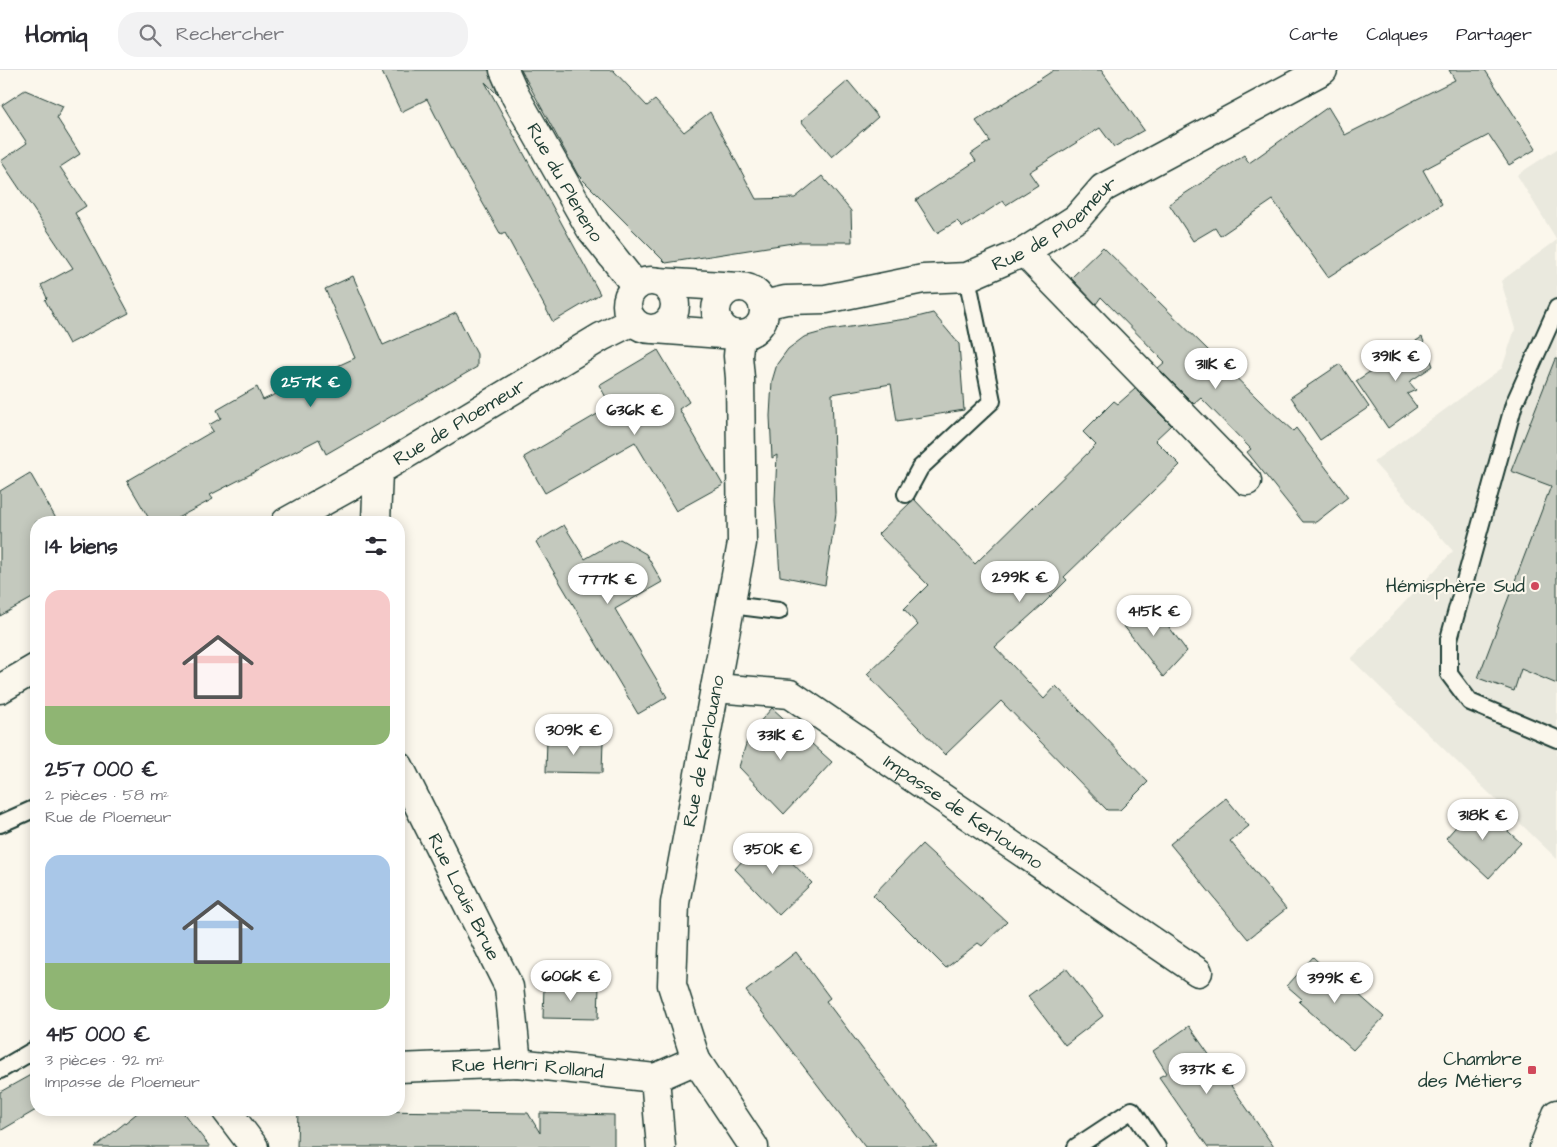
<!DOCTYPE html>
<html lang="fr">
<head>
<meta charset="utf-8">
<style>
	body { margin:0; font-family:"Architects Daughter",sans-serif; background:#f2f2f3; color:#2b2b33; height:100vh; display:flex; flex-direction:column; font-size:19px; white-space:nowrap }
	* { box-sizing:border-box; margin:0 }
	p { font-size:16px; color:#7c7c81 }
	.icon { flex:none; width:28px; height:28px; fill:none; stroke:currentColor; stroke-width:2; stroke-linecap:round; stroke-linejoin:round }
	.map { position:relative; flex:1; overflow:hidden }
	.sheet { position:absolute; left:30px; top:446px; width:375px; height:600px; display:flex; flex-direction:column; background:#fff; border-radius:20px; box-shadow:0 2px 12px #0003 }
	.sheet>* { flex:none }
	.price { position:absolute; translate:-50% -42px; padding:0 11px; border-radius:18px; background:#fff; color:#222; font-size:16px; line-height:32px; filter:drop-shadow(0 1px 2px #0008) }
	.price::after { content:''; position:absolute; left:50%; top:30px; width:15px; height:11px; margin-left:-8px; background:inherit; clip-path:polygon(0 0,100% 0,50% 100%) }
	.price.active { background:#0f766e; color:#fff }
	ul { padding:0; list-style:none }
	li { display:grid; align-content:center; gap:10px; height:265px; padding:0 15px }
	li span { display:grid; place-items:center; height:155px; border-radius:15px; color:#555 }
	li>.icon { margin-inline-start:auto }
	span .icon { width:90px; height:90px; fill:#fffc; stroke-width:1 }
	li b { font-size:21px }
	h2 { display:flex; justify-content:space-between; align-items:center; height:60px; padding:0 15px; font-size:21px }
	header { display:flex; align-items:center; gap:30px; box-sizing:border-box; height:70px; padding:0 25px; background:#fff; border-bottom:1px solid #e1e1e2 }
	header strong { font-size:24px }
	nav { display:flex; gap:28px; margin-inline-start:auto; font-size:18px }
	.search { width:350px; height:45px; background:#f2f2f3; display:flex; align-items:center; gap:12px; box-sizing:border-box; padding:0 18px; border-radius:20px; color:#7c7c81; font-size:19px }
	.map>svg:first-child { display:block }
	.built { fill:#eae9de }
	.building { fill:#c4c9be; stroke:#1f3d34 }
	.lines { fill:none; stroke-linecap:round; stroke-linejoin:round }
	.lane-casing { stroke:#1f3d34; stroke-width:20 }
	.street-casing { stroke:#1f3d34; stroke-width:31 }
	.secondary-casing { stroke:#1f3d34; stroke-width:31 }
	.lane { stroke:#fbf7ec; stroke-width:16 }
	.street { stroke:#fbf7ec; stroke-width:28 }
	.secondary { stroke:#fbf7ec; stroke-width:28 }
	.poi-dot { fill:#d1495b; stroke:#fbf7ec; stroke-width:2 }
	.labels { text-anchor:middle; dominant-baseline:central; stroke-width:4.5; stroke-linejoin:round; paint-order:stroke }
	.street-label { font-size:19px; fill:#1f3d34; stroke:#fbf7ec }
	.poi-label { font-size:19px; fill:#1f3d34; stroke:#fbf7ec; text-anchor:end }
</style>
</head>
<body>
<header>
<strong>Homiq</strong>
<div class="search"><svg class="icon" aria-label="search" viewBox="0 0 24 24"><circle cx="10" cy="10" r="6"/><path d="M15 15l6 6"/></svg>Rechercher</div>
<nav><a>Carte</a><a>Calques</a><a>Partager</a></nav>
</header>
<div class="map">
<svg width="1557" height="1077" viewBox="0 0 1557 1077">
	<rect width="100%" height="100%" fill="#fbf7ec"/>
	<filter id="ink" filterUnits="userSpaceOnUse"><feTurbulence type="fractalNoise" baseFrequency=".02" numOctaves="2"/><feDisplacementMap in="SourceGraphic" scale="10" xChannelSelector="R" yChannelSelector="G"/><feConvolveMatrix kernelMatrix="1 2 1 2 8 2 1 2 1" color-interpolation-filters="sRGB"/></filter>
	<g filter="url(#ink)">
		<path class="built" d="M 1557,79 L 1557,789 L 1351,589 L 1453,481 L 1373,392 L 1502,298 L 1515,259 L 1501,211 L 1557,170 L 1517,105 Z"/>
		<path class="building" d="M 381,0 L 489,0 L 498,25 L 485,12 L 600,224 L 553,252 L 505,163 L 501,165 L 457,88 L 427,29 L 401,42 Z
			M 521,0 L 613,0 L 647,36 L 655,30 L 684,62 L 710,42 L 756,129 L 795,128 L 822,106 L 851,141 L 852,172 L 799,172 L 666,193 L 578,105 Z
			M 1054,0 L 1101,0 L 1144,60 L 1114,77 L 1100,58 L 1029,102 L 1038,115 L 1006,135 L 1003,131 L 963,157 L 957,151 L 937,163 L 916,130 L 976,91 L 971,84 L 990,71 L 976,51 Z
			M 1449,0 L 1485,0 L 1536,79 L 1509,95 L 1489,65 L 1423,100 L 1442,134 L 1328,207 L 1273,130 L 1220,166 L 1215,158 L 1193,171 L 1169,134 L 1244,85 L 1249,93 L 1328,37 L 1345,65 L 1455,10 Z
			M 848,11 L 878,47 L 832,87 L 801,51 Z
			M 25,20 L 63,36 L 57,48 L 80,84 L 60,97 L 86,136 L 75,143 L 129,243 L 69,274 L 45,230 L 47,228 L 41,215 L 73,198 L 1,91 L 27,73 L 2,35 Z
			M 1103,177 L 1261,332 L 1293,361 L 1296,358 L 1348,427 L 1316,452 L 1303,452 L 1247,382 L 1251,379 L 1201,328 L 1194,334 L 1158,298 L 1165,292 L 1101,227 L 1096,234 L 1071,208 Z
			M 353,206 L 383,275 L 456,243 L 477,284 L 477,297 L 326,384 L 319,369 L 210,425 L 213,429 L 170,452 L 151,452 L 127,411 L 213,361 L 209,355 L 221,348 L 217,340 L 257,317 L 263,330 L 355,288 L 325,219 Z
			M 933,243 L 959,274 L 964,340 L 897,351 L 891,314 L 832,324 L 836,443 L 825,515 L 780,506 L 775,430 L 777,385 L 772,388 L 770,346 L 772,311 L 777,294 L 788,279 L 804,267 L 829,260 L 913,248 Z
			M 1422,267 L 1433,296 L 1409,312 L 1416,320 L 1407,324 L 1417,337 L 1388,358 L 1356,311 Z
			M 658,280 L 689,332 L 679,339 L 723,415 L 676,441 L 635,372 L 545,423 L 524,387 L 611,336 L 599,315 Z
			M 1555,289 L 1557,289 L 1557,614 L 1521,599 L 1514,621 L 1478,608 L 1551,416 L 1511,401 Z
			M 1340,294 L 1369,337 L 1320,370 L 1291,327 Z
			M 1135,319 L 1171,355 L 1155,370 L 1180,395 L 1064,507 L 1067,510 L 1042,535 L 995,577 L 1044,629 L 1056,616 L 1148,712 L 1120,740 L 1107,740 L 1001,631 L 945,685 L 867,604 L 918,555 L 904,539 L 928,515 L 878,464 L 914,429 L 975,494 L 1096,375 L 1083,362 L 1114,331 L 1118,334 Z
			M 30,403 L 58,452 L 36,452 L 36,526 L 0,546 L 0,421 Z
			M 564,455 L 585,489 L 620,469 L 646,484 L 662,512 L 615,539 L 667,627 L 638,644 L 536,472 Z
			M 1148,529 L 1187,581 L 1163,607 L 1120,551 Z
			M 772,638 L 832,692 L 784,744 L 739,697 L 749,664 Z
			M 547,669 L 603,670 L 602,703 L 546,702 Z
			M 1226,728 L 1249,756 L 1230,771 L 1286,839 L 1248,869 L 1170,774 Z
			M 1477,733 L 1521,773 L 1489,808 L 1446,768 Z
			M 765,765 L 812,813 L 779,845 L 735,799 Z
			M 922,774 L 1007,852 L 982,876 L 978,873 L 946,898 L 873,825 Z
			M 796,882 L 830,928 L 826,931 L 937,1077 L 865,1077 L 746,921 Z
			M 1313,887 L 1329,902 L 1331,900 L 1384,947 L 1353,980 L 1299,932 L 1302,929 L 1287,916 Z
			M 1066,898 L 1103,946 L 1065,975 L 1028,926 Z
			M 544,915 L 599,916 L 598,949 L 543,948 Z
			M 1189,956 L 1241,1030 L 1274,1077 L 1208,1077 L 1196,1060 L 1159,1007 L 1167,1003 L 1153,981 Z
			M 36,1002 L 36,1040 L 0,1061 L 0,1022 Z
			M 141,1040 L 181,1040 L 210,1077 L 95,1077 Z
			M 298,1040 L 528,1043 L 540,1063 L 540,1043 L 614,1045 L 614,1077 L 297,1077 Z"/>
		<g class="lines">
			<defs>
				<path id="lane" d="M 1557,238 L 1514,334 L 1449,569 L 1449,604 L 1470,632 L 1557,669
					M 906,424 L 920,398 L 992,331 L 967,207
					M 731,535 L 779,541
					M 0,754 L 36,738
					M 0,1000 L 36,979
					M 1076,1077 L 1132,1040 L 1157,1077"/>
				<g id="street">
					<path id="s1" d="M 504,0 L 516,27 L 590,158 L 636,216"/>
					<path d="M 1024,182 L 1247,411"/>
					<circle cx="651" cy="235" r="24"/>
					<path d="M 658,212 L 738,217"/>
					<circle cx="740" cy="241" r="24"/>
					<path id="s2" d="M 763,235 L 786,230 L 826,229 L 923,209 L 967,207 L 1024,182 L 1077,148 L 1103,118 L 1323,0"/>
					<path d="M 655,259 L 735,265"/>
					<path d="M 740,265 L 738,286 L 740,308 L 742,473 L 675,833 L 672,915 L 696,990 L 754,1077"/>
					<path id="s3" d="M 286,452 L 378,401 L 601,267 L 633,251"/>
					<path d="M 376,452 L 378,401"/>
					<path id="s4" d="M 715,618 L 790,624 L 1198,902"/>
					<path d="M 0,619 L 36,598"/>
					<path id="s5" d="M 399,696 L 509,917 L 517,993"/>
					<path id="s6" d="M 399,998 L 517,993 L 655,1008 L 661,1077"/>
					<path d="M 655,1008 L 696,990"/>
					<path d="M 226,1040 L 254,1077"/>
				</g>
				<path id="secondary" d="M 1544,1077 L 1557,1044"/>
			</defs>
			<use href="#lane" class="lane-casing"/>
			<use href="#street" class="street-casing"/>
			<use href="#secondary" class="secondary-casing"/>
			<use href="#lane" class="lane"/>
			<use href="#street" class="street"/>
			<use href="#secondary" class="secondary"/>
		</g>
	</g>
	<g class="poi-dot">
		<circle cx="1535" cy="516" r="5"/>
		<rect x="1527" y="995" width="10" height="10" rx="2.5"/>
	</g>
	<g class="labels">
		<g class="street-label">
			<text stroke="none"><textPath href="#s1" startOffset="128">Rue du Pleneno</textPath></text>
			<text stroke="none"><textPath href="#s2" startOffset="310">Rue de Ploemeur</textPath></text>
			<text stroke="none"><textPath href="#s3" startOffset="200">Rue de Ploemeur</textPath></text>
			<text transform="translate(704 681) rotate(-79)">Rue de Kerlouano</text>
			<text stroke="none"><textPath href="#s4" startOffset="285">Impasse de Kerlouano</textPath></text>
			<text stroke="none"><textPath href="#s5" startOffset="146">Rue Louis Brue</textPath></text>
			<text stroke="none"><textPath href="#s6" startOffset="129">Rue Henri Rolland</textPath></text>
		</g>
		<g class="poi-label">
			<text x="1525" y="516">Hémisphère Sud</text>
			<text x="1522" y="989">Chambre<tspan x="1522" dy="22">des Métiers</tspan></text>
		</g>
	</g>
</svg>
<b class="price" style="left:1396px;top:312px">391K €</b>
<b class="price" style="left:1216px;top:320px">311K €</b>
<b class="price active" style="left:311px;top:338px">257K €</b>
<b class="price" style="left:635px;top:366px">636K €</b>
<b class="price" style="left:1020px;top:533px">299K €</b>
<b class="price" style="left:608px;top:535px">777K €</b>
<b class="price" style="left:1154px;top:567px">415K €</b>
<b class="price" style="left:574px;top:686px">309K €</b>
<b class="price" style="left:781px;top:691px">331K €</b>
<b class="price" style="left:1483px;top:771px">318K €</b>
<b class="price" style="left:773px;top:805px">350K €</b>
<b class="price" style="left:571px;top:932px">606K €</b>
<b class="price" style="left:1335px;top:934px">399K €</b>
<b class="price" style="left:1207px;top:1025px">337K €</b>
<section class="sheet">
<h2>14 biens<svg class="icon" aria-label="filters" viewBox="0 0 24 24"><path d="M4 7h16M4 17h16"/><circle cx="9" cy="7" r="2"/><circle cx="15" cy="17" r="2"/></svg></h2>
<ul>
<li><span style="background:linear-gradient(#f6c9c9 75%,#8fb573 0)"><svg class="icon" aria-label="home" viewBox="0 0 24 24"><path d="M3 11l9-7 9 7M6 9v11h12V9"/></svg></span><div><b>257 000 €</b><p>2 pièces · 58 m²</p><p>Rue de Ploemeur</p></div></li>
<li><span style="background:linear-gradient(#a9c7e8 70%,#8fb573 0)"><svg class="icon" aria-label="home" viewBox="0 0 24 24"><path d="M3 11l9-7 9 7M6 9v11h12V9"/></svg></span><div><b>415 000 €</b><p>3 pièces · 92 m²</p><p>Impasse de Ploemeur</p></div></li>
</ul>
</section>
</div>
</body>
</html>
